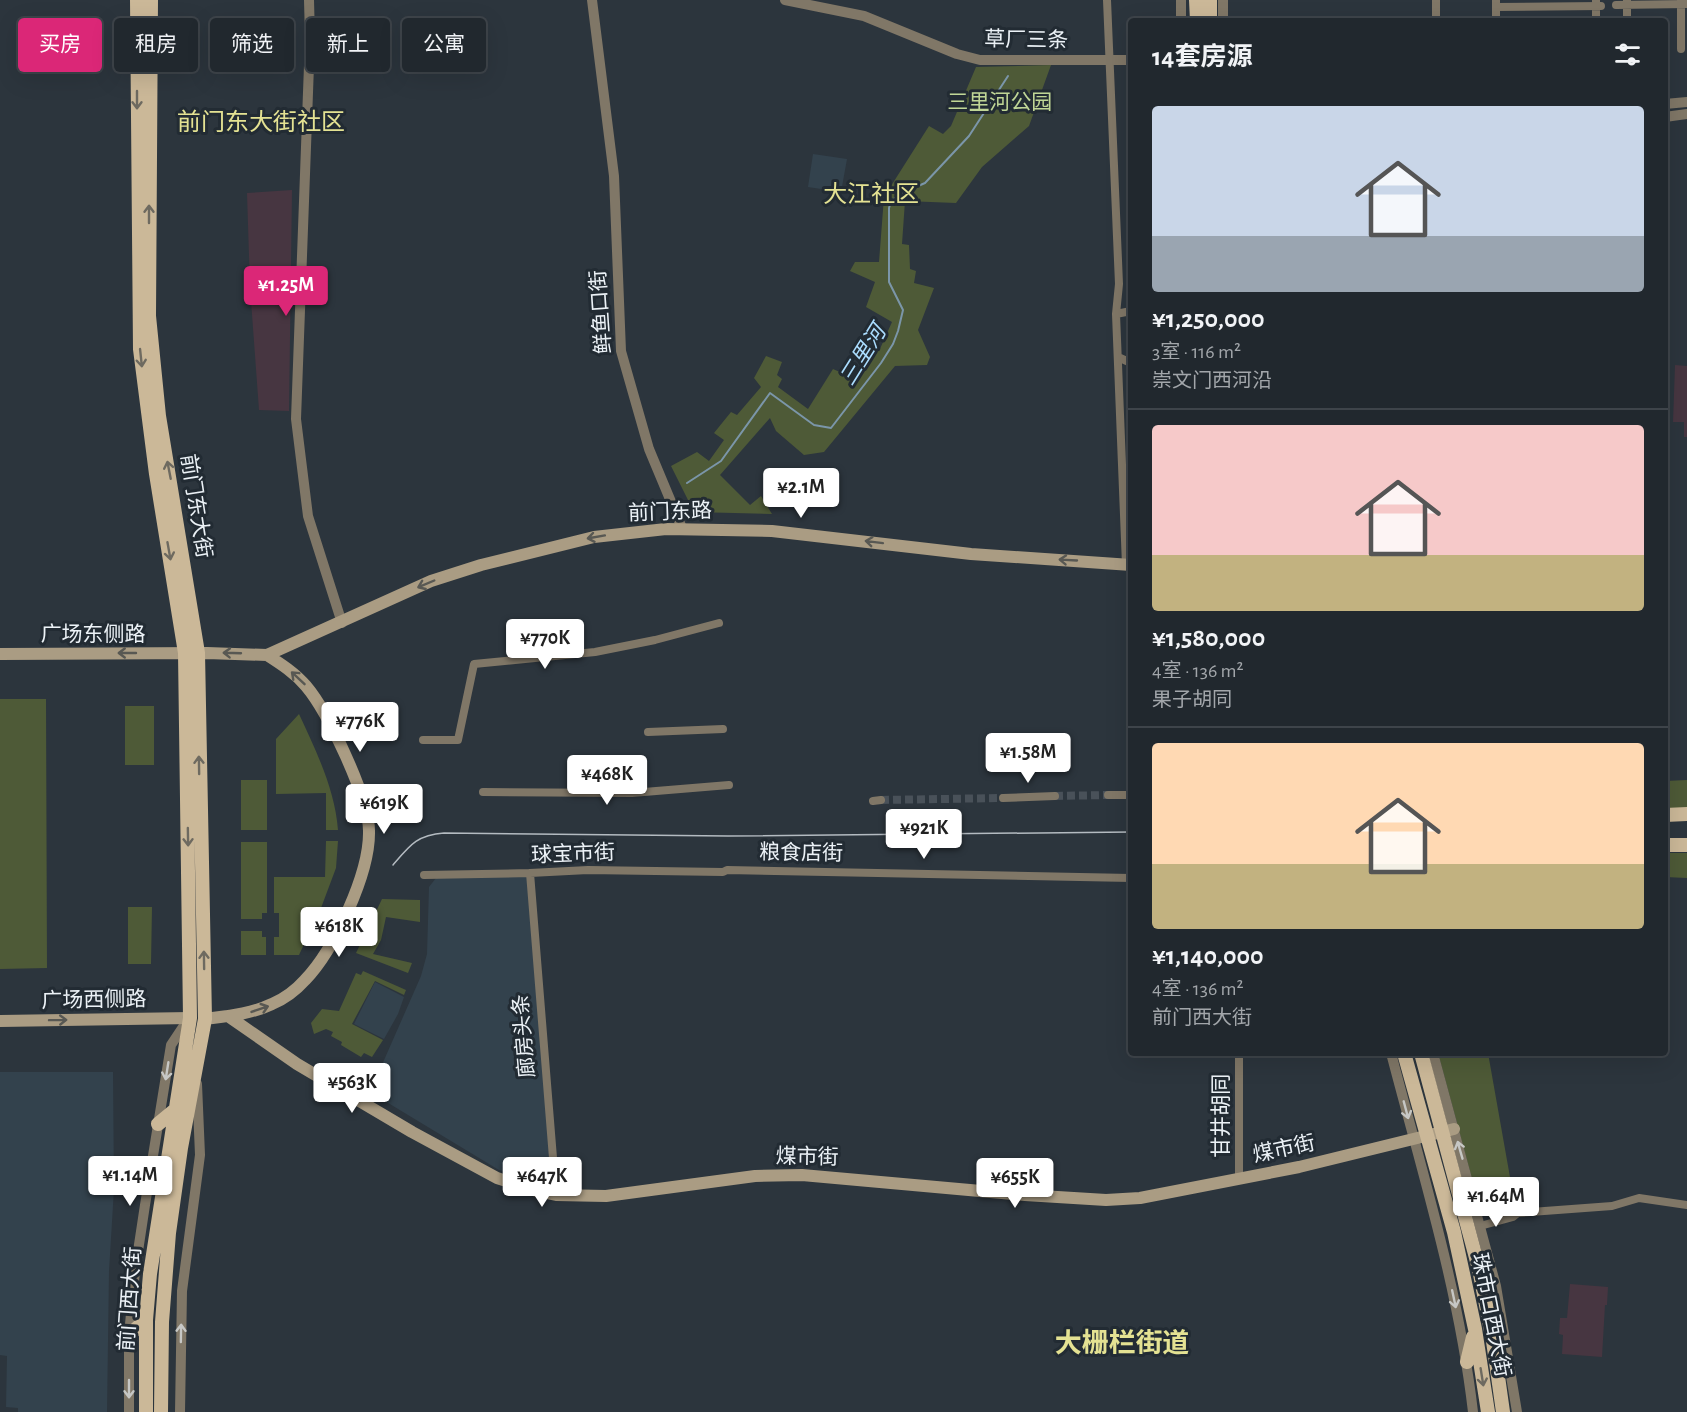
<!DOCTYPE html>
<html lang="zh">
<head>
<meta charset="utf-8">
<style>
	body { margin:0; font-family:"Alegreya Sans","Noto Sans SC",sans-serif; background:#2d343a; color:#f1f3f6; height:100vh; display:flex; flex-direction:column; font-size:22px; white-space:nowrap }
	* { box-sizing:border-box; margin:0 }
	p { font-size:20px; color:#a2a6aa }
	.icon { flex:none; width:33px; height:33px; fill:none; stroke:currentColor; stroke-width:2; stroke-linecap:round; stroke-linejoin:round }
	.map { position:relative; flex:1; overflow:hidden }
	.panel { position:absolute; left:1128px; top:18px; width:540px; height:1038px; display:flex; flex-direction:column; background:#21282e; border-radius:6px; box-shadow:0 6px 24px #0002,0 0 0 2px #3e444a }
	.panel>* { flex:none }
	.hud { position:absolute; left:18px; top:18px; width:570px; height:54px; display:flex; gap:12px }
	.price { position:absolute; translate:-50% -51px; padding:0 14px; border-radius:6px; background:#fff; color:#222; font-size:20px; line-height:39px; filter:drop-shadow(0 2px 3px #0008) }
	.price::after { content:''; position:absolute; left:50%; top:36px; width:18px; height:14px; margin-left:-9px; background:inherit; clip-path:polygon(0 0,100% 0,50% 100%) }
	.price.current { background:#db2777; color:#fff }
	ul { padding:0; list-style:none }
	li { display:grid; align-content:center; gap:12px; height:318px; padding:0 24px }
	li+li { border-top:2px solid #3e444a }
	li span { display:grid; place-items:center; height:186px; border-radius:6px; color:#555 }
	li>.icon { margin-inline-start:auto }
	span .icon { width:108px; height:108px; fill:#fffc; stroke-width:1 }
	li b { font-size:26px }
	h2 { display:flex; justify-content:space-between; align-items:center; height:72px; padding:0 24px; font-size:26px }
	.pill { padding:0 21px; border-radius:6px; background:#21282e; box-shadow:0 6px 24px #0002,0 0 0 2px #3e444a; font-size:21px; line-height:54px }
	.pill.current { background:#db2777; color:#fff }
	.map>svg:first-child { display:block }
	.built { fill:#33424d }
	.education { fill:#473641 }
	.green { fill:#4e5a37 }
	.lines { fill:none; stroke-linecap:round; stroke-linejoin:round }
	.stream { stroke:#7b96a9; stroke-width:2 }
	.minor-tunnel { stroke:#495159; stroke-width:8; stroke-dasharray:8 4; stroke-linecap:butt }
	.minor { stroke:#807767; stroke-width:8 }
	.tertiary { stroke:#807767; stroke-width:10 }
	.secondary { stroke:#aa9c83; stroke-width:12 }
	.primary { stroke:#cbb898; stroke-width:14 }
	.tram { stroke:#b4bbc1; stroke-width:1.5 }
	.oneway { stroke:#6e6a60 }
	.oneway2 { stroke:#585853 }
	.oneway3 { stroke:#c6c7c5 }
	.labels { text-anchor:middle; dominant-baseline:central; stroke-width:6; stroke-linejoin:round; paint-order:stroke }
	.street-label { font-size:21px; fill:#ecf2f7; stroke:#222b33 }
	.park-label { font-size:21px; fill:#c0d696; stroke:#222b33 }
	.water-label { font-size:22px; font-style:italic; fill:#abddff; stroke:#222b33 }
	.quarter-label { font-size:24px; fill:#e4e293; stroke:#222b33 }
	.district-label { font-size:27px; font-weight:bold; fill:#e4e293; stroke:#222b33 }
</style>
</head>
<body>
<div class="map">
<svg width="1687" height="1412" viewBox="0 0 1687 1412">
	<rect width="100%" height="100%" fill="#2c353d"/>
	<path class="built" d="M 813,154 L 847,159 L 841,192 L 808,187 Z
		M 1665,302 L 1669,302 L 1670,443 L 1665,443 Z
		M 528,875 L 551,1177 L 546,1183 L 499,1170 L 370,1092 L 421,976 L 427,954 L 429,887 L 436,878 Z
		M 375,982 L 404,997 L 398,1014 L 384,1039 L 354,1024 Z
		M 0,1072 L 113,1072 L 114,1189 L 109,1271 L 107,1412 L 18,1412 L 18,1408 L 6,1407 L 7,1356 L 0,1355 Z"/>
	<path class="education" d="M 292,190 L 289,411 L 259,410 L 250,287 L 247,193 Z
		M 1675,365 L 1687,366 L 1687,437 L 1684,437 L 1684,422 L 1673,422 Z
		M 1570,1284 L 1608,1287 L 1607,1305 L 1605,1305 L 1602,1357 L 1562,1354 L 1563,1335 L 1559,1334 L 1560,1318 L 1567,1318 Z"/>
	<path class="green" d="M 1051,65 L 1029,126 L 982,167 L 956,203 L 905,201 L 902,244 L 909,245 L 910,269 L 916,271 L 914,283 L 934,288 L 918,330 L 930,357 L 927,365 L 895,366 L 824,452 L 804,455 L 776,431 L 770,418 L 720,475 L 750,505 L 761,496 L 772,514 L 694,512 L 671,466 L 697,452 L 709,461 L 724,440 L 714,433 L 731,412 L 737,415 L 761,387 L 754,378 L 766,356 L 782,362 L 777,375 L 782,379 L 778,387 L 808,409 L 833,369 L 853,378 L 870,349 L 879,351 L 892,322 L 866,307 L 875,282 L 850,271 L 855,262 L 879,262 L 884,197 L 929,126 L 943,134 L 951,126 L 976,67 Z
		M 0,699 L 46,699 L 47,968 L 0,969 Z
		M 125,706 L 154,706 L 154,765 L 125,765 Z
		M 299,714 C 316,751 335,789 338,830 L 326,830 L 326,793 L 276,794 L 276,739 Z
		M 241,780 L 267,780 L 267,830 L 241,830 Z
		M 1687,780 L 1687,807 L 1665,810 L 1665,781 Z
		M 326,841 L 338,841 L 336,868 L 321,908 L 299,955 L 274,955 L 274,937 L 279,937 L 279,913 L 274,913 L 274,877 L 325,877 Z
		M 241,842 L 267,842 L 267,913 L 262,913 L 262,919 L 241,919 Z
		M 1665,853 L 1687,853 L 1687,878 L 1665,877 Z
		M 382,899 L 420,900 L 420,922 L 386,917 L 381,940 L 373,954 L 412,963 L 408,973 L 356,953 Z
		M 128,907 L 152,907 L 151,964 L 128,964 Z
		M 241,931 L 262,931 L 262,937 L 266,937 L 266,955 L 241,955 Z
		M 363,971 L 406,990 L 404,995 L 375,981 L 352,1024 L 383,1040 L 372,1057 L 364,1053 L 361,1057 L 341,1045 L 342,1042 L 331,1036 L 333,1032 L 326,1029 L 314,1034 L 311,1023 L 322,1009 L 339,1011 L 356,973 L 361,975 Z
		M 1438,1053 L 1488,1053 L 1516,1211 L 1491,1218 L 1481,1212 Z"/>
	<g class="lines">
		<path class="stream" d="M 687,483 L 721,461 L 770,393 L 814,425 L 831,428 L 881,363 L 893,344 L 898,331 L 903,310 L 889,282 L 889,208 L 891,201 L 902,193 L 925,183 L 969,136 L 1008,76"/>
		<path class="minor-tunnel" d="M 1055,796 L 1108,795
			M 881,800 L 1003,798"/>
		<path class="minor" d="M 1107,0 L 1119,284 L 1116,314 L 1126,565
			M 1436,0 L 1436,21
			M 1496,0 L 1496,7 L 1601,6
			M 1627,0 L 1627,21
			M 1681,0 L 1681,49
			M 1616,5 L 1687,4
			M 1496,7 L 1496,21
			M 1596,21 L 1596,0
			M 1116,314 L 1131,311
			M 1118,357 L 1131,363
			M 648,732 L 723,729
			M 423,740 L 458,740 L 474,664 L 595,652 L 655,640 L 719,623
			M 483,792 L 632,793 L 729,785
			M 1108,795 L 1131,795
			M 1003,798 L 1055,796
			M 873,801 L 881,800
			M 530,873 L 556,1195
			M 424,875 L 530,873 L 588,870 L 723,872 L 727,870 L 1131,878
			M 1239,1053 L 1239,1179
			M 1480,1226 L 1513,1217 L 1518,1213 L 1612,1206 L 1639,1198 L 1687,1205"/>
		<path class="tertiary" d="M 309,0 L 310,38 L 296,419 L 308,516 L 342,623
			M 592,0 L 614,176 L 621,351 L 649,449 L 682,528
			M 785,0 L 864,16 L 957,54 L 980,60 L 1131,60
			M 1181,0 L 1181,21
			M 1223,0 L 1223,21
			M 1665,104 L 1687,102
			M 1665,117 L 1687,114
			M 1391,1053 C 1422,1172 1459,1290 1473,1412
			M 1433,1053 L 1496,1286 L 1517,1412
			M 129,1412 L 129,1335 L 135,1271 L 145,1205 L 171,1045 L 189,1018
			M 180,1412 L 182,1291 L 200,1155 L 197,1084"/>
		<path class="secondary" d="M 0,654 L 207,653 L 267,655 L 431,581 L 481,565 L 594,537 L 666,529 L 772,531 L 971,554 L 1131,565
			M 228,1016 L 297,1064 L 412,1132 L 497,1178 L 537,1191 L 556,1195 L 606,1196 L 755,1176 L 802,1175 L 1025,1195 L 1106,1200 L 1140,1198 L 1299,1167 L 1454,1129
			M 205,1019 C 228,1016 251,1014 272,1004 C 284,999 296,990 305,980 C 334,950 370,873 369,831 C 369,798 328,712 306,686 C 295,673 281,664 267,655
			M 0,1021 L 190,1018"/>
		<path class="primary" d="M 137,0 L 140,349 L 156,474 L 185,653 L 190,1018 L 150,1274 L 146,1320 L 146,1412
			M 151,0 L 149,316 L 159,416 L 198,653 L 205,1019 L 181,1148 L 169,1233 L 162,1322 L 161,1412
			M 1196,0 L 1197,21
			M 1210,0 L 1210,21
			M 1665,815 L 1687,814
			M 1665,845 L 1687,845
			M 1404,1053 L 1454,1232 L 1475,1329 L 1488,1412
			M 1421,1053 L 1479,1269 L 1493,1341 L 1503,1412
			M 158,1124 L 175,1110
			M 129,1335 L 146,1320
			M 1467,1362 L 1473,1337"/>
		<path class="tram" d="M 393,865 C 410,845 417,835 444,833 L 728,836 L 1131,832"/>
	</g>
	<defs><path id="oneway-shaft" d="M-6 0H5M1.5-3L5.5 0L1.5 3" fill="none" stroke-width="1.6" stroke-linecap="round" stroke-linejoin="round" transform="scale(1.5)"/></defs>
	<g class="oneway">
		<use href="#oneway-shaft" transform="translate(137 100) rotate(90)"/>
		<use href="#oneway-shaft" transform="translate(149 214) rotate(-90)"/>
		<use href="#oneway-shaft" transform="translate(141 358) rotate(84)"/>
		<use href="#oneway-shaft" transform="translate(169 470) rotate(-101)"/>
		<use href="#oneway-shaft" transform="translate(169 551) rotate(80)"/>
		<use href="#oneway-shaft" transform="translate(199 765) rotate(-91)"/>
		<use href="#oneway-shaft" transform="translate(188 837) rotate(89)"/>
		<use href="#oneway-shaft" transform="translate(204 960) rotate(-91)"/>
		<use href="#oneway-shaft" transform="translate(1482 1377) rotate(81)"/>
	</g>
	<g class="oneway2">
		<use href="#oneway-shaft" transform="translate(596 537) rotate(170)"/>
		<use href="#oneway-shaft" transform="translate(874 542) rotate(-173)"/>
		<use href="#oneway-shaft" transform="translate(1068 560) rotate(-177)"/>
		<use href="#oneway-shaft" transform="translate(426 584) rotate(157)"/>
		<use href="#oneway-shaft" transform="translate(127 653) rotate(180)"/>
		<use href="#oneway-shaft" transform="translate(232 653) rotate(-178)"/>
		<use href="#oneway-shaft" transform="translate(298 678) rotate(-137)"/>
		<use href="#oneway-shaft" transform="translate(260 1009) rotate(-19)"/>
		<use href="#oneway-shaft" transform="translate(58 1020) rotate(-1)"/>
	</g>
	<g class="oneway3">
		<use href="#oneway-shaft" transform="translate(167 1071) rotate(99)"/>
		<use href="#oneway-shaft" transform="translate(1406 1110) rotate(75)"/>
		<use href="#oneway-shaft" transform="translate(1460 1150) rotate(-106)"/>
		<use href="#oneway-shaft" transform="translate(1454 1299) rotate(78)"/>
		<use href="#oneway-shaft" transform="translate(181 1333) rotate(-89)"/>
		<use href="#oneway-shaft" transform="translate(129 1389) rotate(90)"/>
	</g>
	<g class="labels">
		<g class="street-label">
			<text transform="translate(1026 40) rotate(1)">草厂三条</text>
			<text transform="translate(601 312) rotate(-94)">鲜鱼口街</text>
			<text transform="translate(196 506) rotate(81)">前门东大街</text>
			<text transform="translate(670 512) rotate(-2)">前门东路</text>
			<text x="93" y="634">广场东侧路</text>
			<text transform="translate(801 853) rotate(1)">粮食店街</text>
			<text transform="translate(573 854) rotate(-2)">球宝市街</text>
			<text transform="translate(94 1000) rotate(-1)">广场西侧路</text>
			<text transform="translate(524 1036) rotate(-95)">廊房头条</text>
			<text transform="translate(1221 1116) rotate(-90)">甘井胡同</text>
			<text transform="translate(1284 1149) rotate(-12)">煤市街</text>
			<text transform="translate(807 1157) rotate(1)">煤市街</text>
			<text transform="translate(130 1299) rotate(-86)">前门西大街</text>
			<text transform="translate(1491 1315) rotate(79)">珠市口西大街</text>
		</g>
		<g class="park-label">
			<text x="1000" y="102">三里河公园</text>
		</g>
		<g class="water-label">
			<text transform="translate(863 355) rotate(-58)">三里河</text>
		</g>
		<g class="quarter-label">
			<text x="261" y="123">前门东大街社区</text>
			<text x="871" y="195">大江社区</text>
		</g>
		<g class="district-label">
			<text x="1122" y="1343">大栅栏街道</text>
		</g>
	</g>
</svg>
<b class="price current" style="left:286px;top:317px">¥1.25M</b>
<b class="price" style="left:801px;top:519px">¥2.1M</b>
<b class="price" style="left:545px;top:670px">¥770K</b>
<b class="price" style="left:360px;top:753px">¥776K</b>
<b class="price" style="left:1028px;top:784px">¥1.58M</b>
<b class="price" style="left:607px;top:806px">¥468K</b>
<b class="price" style="left:384px;top:835px">¥619K</b>
<b class="price" style="left:924px;top:860px">¥921K</b>
<b class="price" style="left:339px;top:958px">¥618K</b>
<b class="price" style="left:352px;top:1114px">¥563K</b>
<b class="price" style="left:130px;top:1207px">¥1.14M</b>
<b class="price" style="left:542px;top:1208px">¥647K</b>
<b class="price" style="left:1015px;top:1209px">¥655K</b>
<b class="price" style="left:1496px;top:1228px">¥1.64M</b>
<div class="hud">
<a class="pill current">买房</a>
<a class="pill">租房</a>
<a class="pill">筛选</a>
<a class="pill">新上</a>
<a class="pill">公寓</a>
</div>
<section class="panel">
<h2>14套房源<svg class="icon" aria-label="filters" viewBox="0 0 24 24"><path d="M4 7h16M4 17h16"/><circle cx="9" cy="7" r="2"/><circle cx="15" cy="17" r="2"/></svg></h2>
<ul>
<li><span style="background:linear-gradient(#c9d6e8 70%,#9aa5b1 0)"><svg class="icon" aria-label="home" viewBox="0 0 24 24"><path d="M3 11l9-7 9 7M6 9v11h12V9"/></svg></span><div><b>¥1,250,000</b><p>3室 · 116 m²</p><p>崇文门西河沿</p></div></li>
<li><span style="background:linear-gradient(#f6c9c9 70%,#c2b280 0)"><svg class="icon" aria-label="home" viewBox="0 0 24 24"><path d="M3 11l9-7 9 7M6 9v11h12V9"/></svg></span><div><b>¥1,580,000</b><p>4室 · 136 m²</p><p>果子胡同</p></div></li>
<li><span style="background:linear-gradient(#ffd9b3 65%,#c2b280 0)"><svg class="icon" aria-label="home" viewBox="0 0 24 24"><path d="M3 11l9-7 9 7M6 9v11h12V9"/></svg></span><div><b>¥1,140,000</b><p>4室 · 136 m²</p><p>前门西大街</p></div></li>
</ul>
</section>
</div>
</body>
</html>
